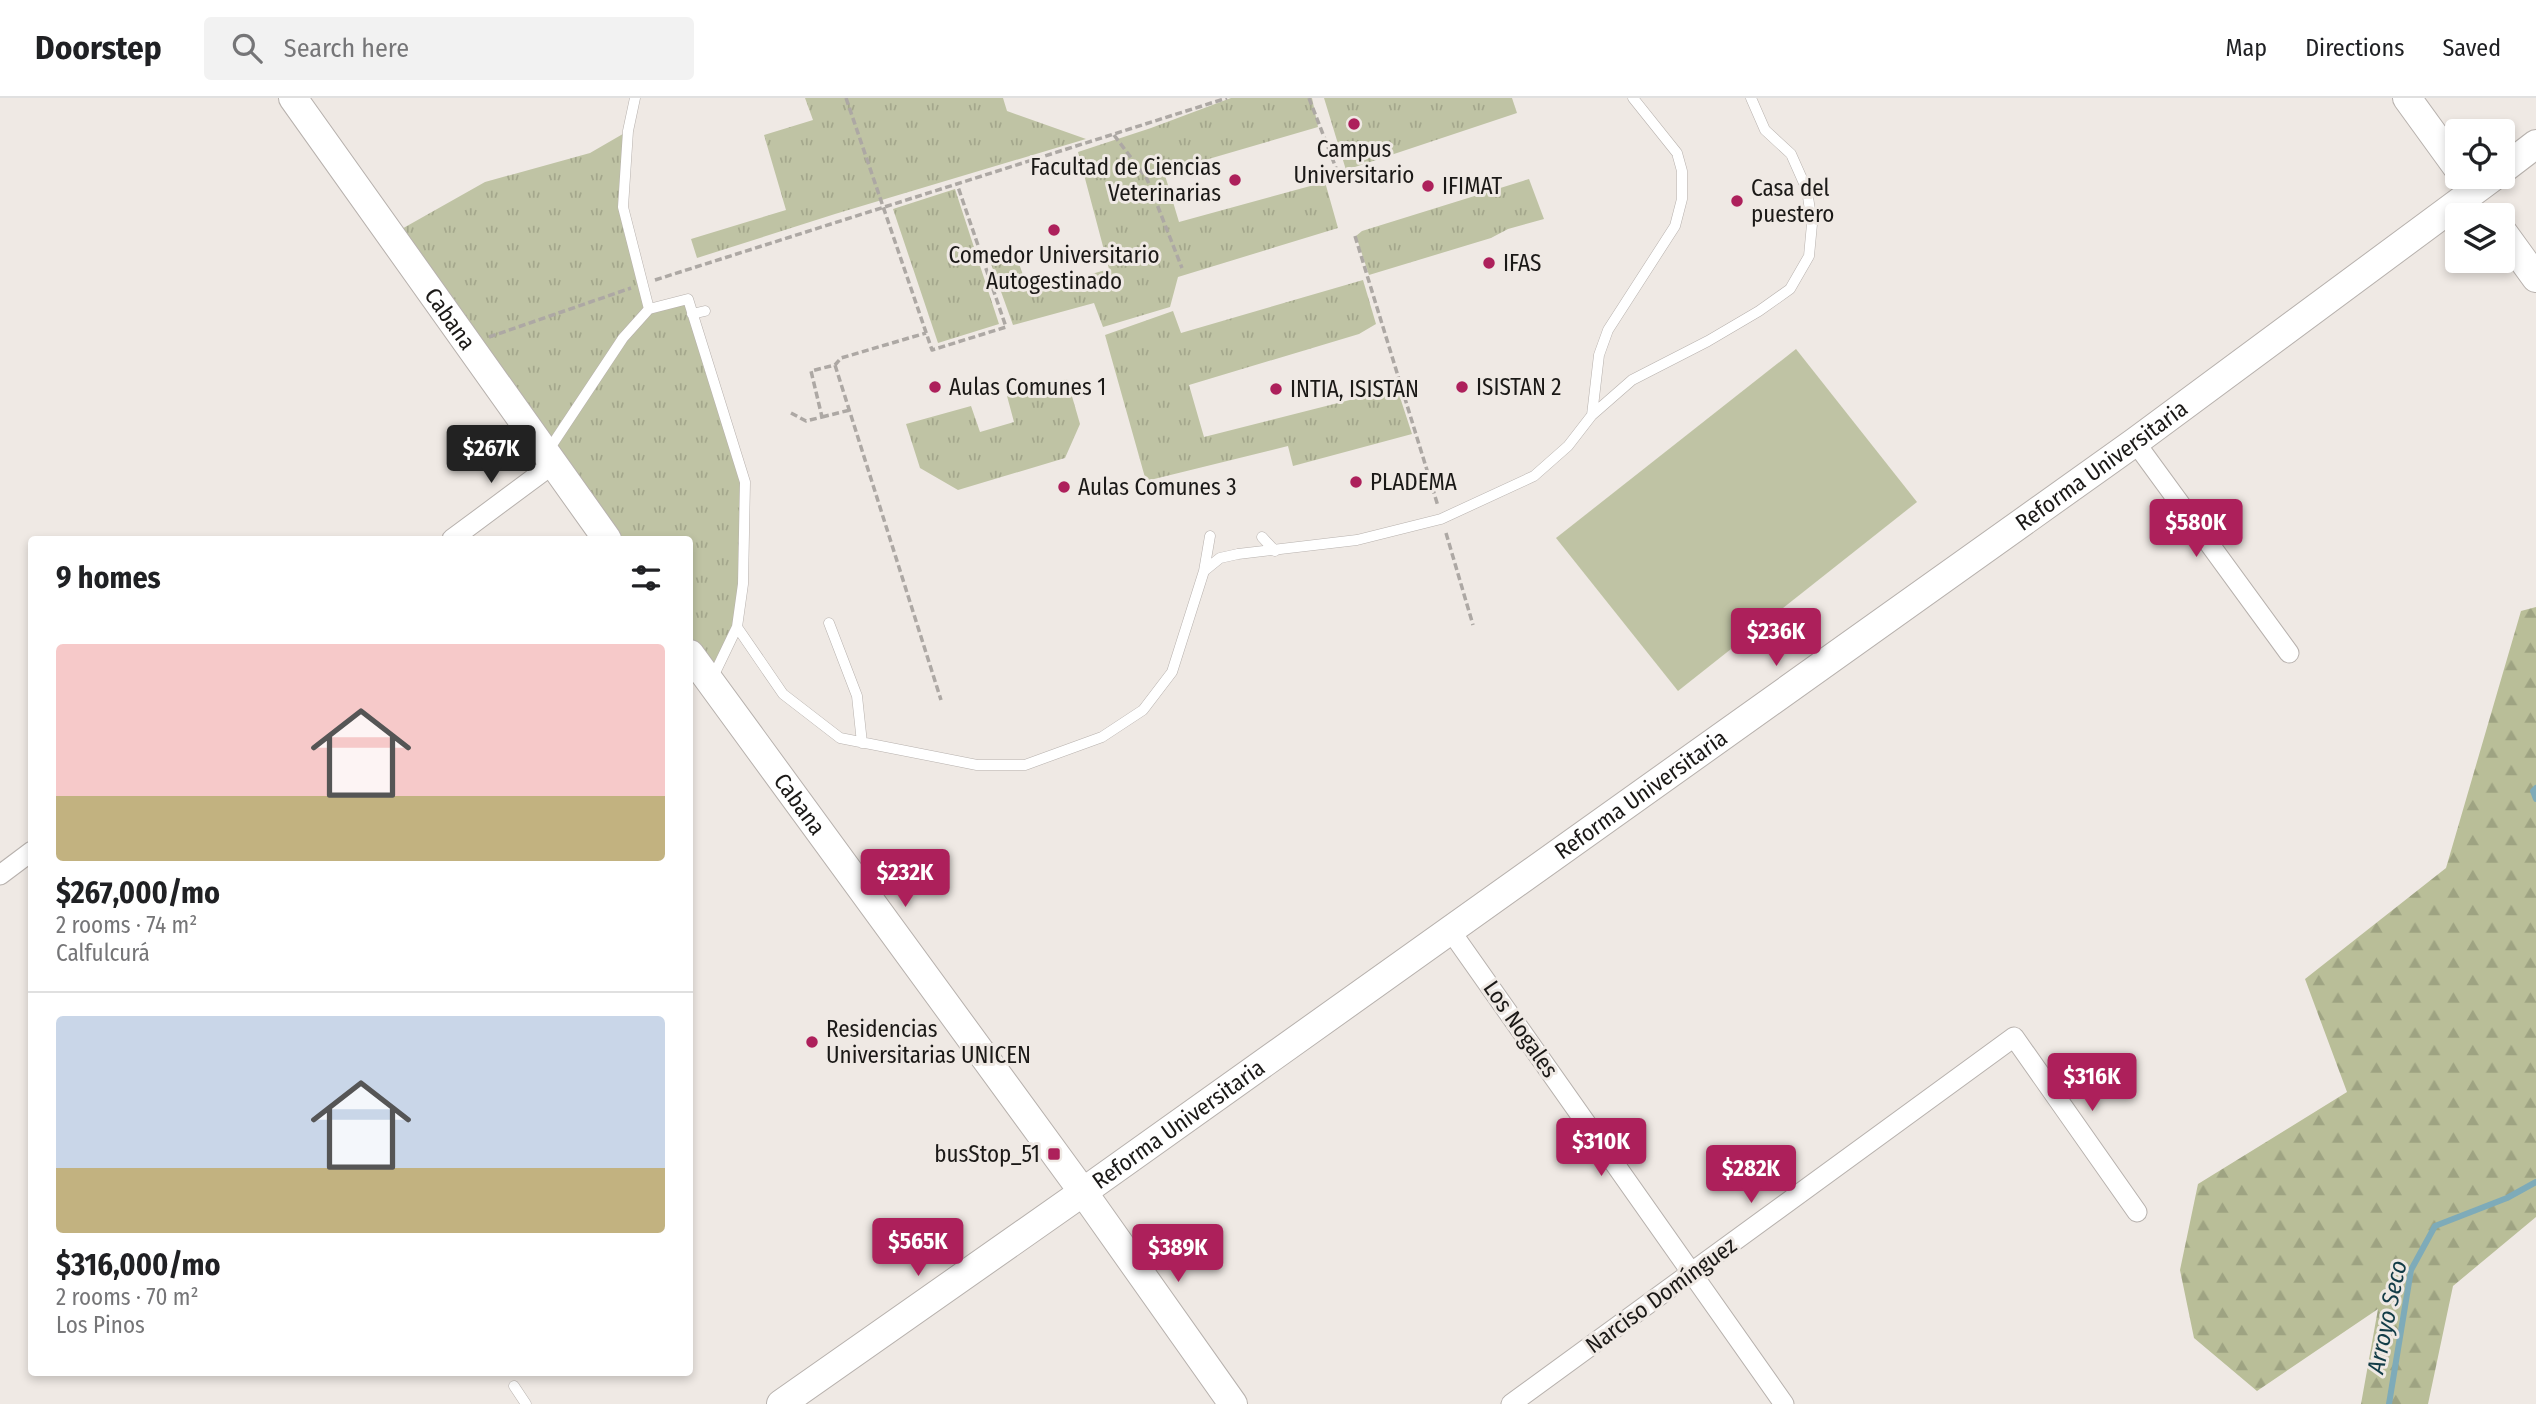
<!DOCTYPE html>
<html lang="en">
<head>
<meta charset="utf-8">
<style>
	body { margin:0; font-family:"Fira Sans Condensed",sans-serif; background:#f2f2f2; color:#202124; height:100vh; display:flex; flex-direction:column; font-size:26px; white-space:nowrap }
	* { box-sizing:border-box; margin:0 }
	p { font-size:23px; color:#757577 }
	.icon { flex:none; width:38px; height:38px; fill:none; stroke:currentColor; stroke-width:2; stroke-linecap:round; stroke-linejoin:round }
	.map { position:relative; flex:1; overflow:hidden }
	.sheet { position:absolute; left:28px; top:438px; width:665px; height:840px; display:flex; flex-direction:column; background:#fff; border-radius:7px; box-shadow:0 4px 10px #0003 }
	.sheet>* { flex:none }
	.buttons { position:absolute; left:2445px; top:21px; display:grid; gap:14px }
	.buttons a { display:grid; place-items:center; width:70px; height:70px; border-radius:7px; background:#fff; box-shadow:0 4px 10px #0003; font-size:35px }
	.price { position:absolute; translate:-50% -60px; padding:0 16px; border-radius:7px; background:#ad205b; color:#fff; font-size:23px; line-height:46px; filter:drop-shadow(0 2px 4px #0008) }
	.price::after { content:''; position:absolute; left:50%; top:42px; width:21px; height:16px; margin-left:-10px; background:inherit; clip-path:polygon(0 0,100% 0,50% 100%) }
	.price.current { background:#222; color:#fff }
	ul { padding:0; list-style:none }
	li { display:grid; align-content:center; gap:14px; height:371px; padding:0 28px }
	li+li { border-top:2px solid #e0e0e0 }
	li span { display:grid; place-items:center; height:217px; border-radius:7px; color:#555 }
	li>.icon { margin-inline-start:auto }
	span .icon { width:126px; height:126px; fill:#fffc; stroke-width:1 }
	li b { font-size:30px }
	h2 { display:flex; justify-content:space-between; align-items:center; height:84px; padding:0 28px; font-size:30px }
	header { display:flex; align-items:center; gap:42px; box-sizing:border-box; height:98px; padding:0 35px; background:#fff; border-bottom:2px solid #e0e0e0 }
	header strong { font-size:33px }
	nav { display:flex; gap:38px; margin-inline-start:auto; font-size:24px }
	.search { width:490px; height:63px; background:#f2f2f2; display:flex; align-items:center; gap:18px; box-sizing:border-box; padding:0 24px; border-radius:7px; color:#757577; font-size:26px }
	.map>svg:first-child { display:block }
	.grass { fill:url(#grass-tufts) }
	.forest { fill:url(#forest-firs) }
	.green { fill:#bfc3a4 }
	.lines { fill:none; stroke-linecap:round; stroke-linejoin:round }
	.stream { stroke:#7eabb9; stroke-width:6 }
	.lane-casing { stroke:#b7b1ad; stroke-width:11 }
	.street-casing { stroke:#b7b1ad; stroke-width:21 }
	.secondary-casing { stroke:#b7b1ad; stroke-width:30 }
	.path { stroke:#ada8a4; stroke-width:3.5; stroke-dasharray:7 3.5; stroke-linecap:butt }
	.lane { stroke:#fff; stroke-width:10 }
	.street { stroke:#fff; stroke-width:19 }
	.secondary { stroke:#fff; stroke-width:28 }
	.poi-dot { fill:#ad205b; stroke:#efe9e4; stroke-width:2.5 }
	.labels { text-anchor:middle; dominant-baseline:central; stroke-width:6; stroke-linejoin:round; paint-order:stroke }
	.poi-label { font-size:23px; fill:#1b1917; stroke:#efe9e4; text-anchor:start }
	.street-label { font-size:23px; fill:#1b1917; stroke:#efe9e4 }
	.water-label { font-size:24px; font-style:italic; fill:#123c47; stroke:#efe9e4 }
</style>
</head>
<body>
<header>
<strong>Doorstep</strong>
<div class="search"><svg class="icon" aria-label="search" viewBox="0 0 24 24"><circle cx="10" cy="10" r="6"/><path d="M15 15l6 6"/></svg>Search here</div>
<nav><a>Map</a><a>Directions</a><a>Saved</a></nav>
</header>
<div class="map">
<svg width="2536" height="1306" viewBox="0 0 2536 1306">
	<defs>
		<pattern id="grass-tufts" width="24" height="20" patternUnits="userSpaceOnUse" patternTransform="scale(1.75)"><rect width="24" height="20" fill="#bfc3a4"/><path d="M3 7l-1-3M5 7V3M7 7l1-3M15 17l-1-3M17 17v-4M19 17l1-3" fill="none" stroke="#a4a78c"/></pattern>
		<pattern id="forest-firs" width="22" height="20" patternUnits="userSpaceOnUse" patternTransform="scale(1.75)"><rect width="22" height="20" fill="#b9be98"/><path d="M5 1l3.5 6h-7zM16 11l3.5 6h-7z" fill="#9ea382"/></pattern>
	</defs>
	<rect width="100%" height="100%" fill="#efe9e4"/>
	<path class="grass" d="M 805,0 L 1003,0 L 1007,13 L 1086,41 L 835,116 L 697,160 L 691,141 L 786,112 L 764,37 L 813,22 Z
		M 1231,0 L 1312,0 L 1318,29 L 1164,74 L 1179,124 L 1325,84 L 1338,130 L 1178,179 L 1170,209 L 1103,229 L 1094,205 L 1013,227 L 990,163 L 1016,157 L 1029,194 L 1109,171 L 1078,54 L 1151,30 Z
		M 1324,0 L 1512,0 L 1517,15 L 1346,72 Z
		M 628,33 L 623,109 L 649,211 L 562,334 L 649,212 L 688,201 L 745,384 L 737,529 L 710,585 L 690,556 L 690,441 L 607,441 L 391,137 L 485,84 L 590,55 Z
		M 1529,81 L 1544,121 L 1508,131 L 1491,140 L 1369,177 L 1356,138 L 1362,133 Z
		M 955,91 L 999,226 L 938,245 L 893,111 Z
		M 1363,182 L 1376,226 L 1359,236 L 1189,287 L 1204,339 L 1397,290 L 1412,336 L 1293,368 L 1288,348 L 1146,383 L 1105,237 L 1173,213 L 1181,235 Z
		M 1067,281 L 1080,326 L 1065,360 L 958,392 L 920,370 L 906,326 L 971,308 L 980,334 L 1014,324 L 1007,298 Z"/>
	<path class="forest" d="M 2536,509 L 2536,1119 L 2453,1188 L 2428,1306 L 2361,1306 L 2378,1211 L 2257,1293 L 2194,1240 L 2180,1172 L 2198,1086 L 2347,994 L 2305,881 L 2446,770 L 2521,513 Z"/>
	<path class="green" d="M 1796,251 L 1917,404 L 1678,593 L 1556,440 Z"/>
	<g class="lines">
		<path class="stream" d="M 2536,690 L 2533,693 L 2536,701
			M 2389,1306 L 2411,1172 L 2435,1128 L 2507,1100 L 2536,1084"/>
		<defs>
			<path id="lane" d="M 649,211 L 688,201 L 745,384 L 743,486 L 737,529 L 783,596 L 840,640 L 977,667 L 1025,667 L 1102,639 L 1143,612 L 1172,574 L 1204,473 L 1220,460 L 1238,456 L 1357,442 L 1441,421 L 1534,378 L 1568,348 L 1592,317 L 1632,282 L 1708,243 L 1759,213 L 1790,191 L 1809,158 L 1812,126 L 1807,92 L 1791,56 L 1765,32 L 1751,0
				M 692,216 L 705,213
				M 1592,317 L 1599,257 L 1608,232 L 1675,128 L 1682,101 L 1682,73 L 1677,55 L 1633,0
				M 548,353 L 623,240 L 649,211 L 623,109 L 628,33 L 635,0
				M 1262,439 L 1275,453
				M 1204,473 L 1210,438
				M 829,525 L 857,598 L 862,645
				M 712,581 L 737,529
				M 514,1288 L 526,1306"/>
			<path id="street" d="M 2135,344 L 2289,555
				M 452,441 L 553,366
				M 0,777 L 32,753
				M 1450,832 L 1784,1306
				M 1511,1306 L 2014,939 L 2137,1114"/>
			<g id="secondary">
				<path id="s1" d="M 293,0 L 607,441"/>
				<path d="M 2407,0 L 2457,69"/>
				<path d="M 2502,72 L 2536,46"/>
				<path d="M 2502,133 L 2536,180"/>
				<path id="s2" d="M 690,556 L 1083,1094 L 1233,1306"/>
				<path id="s3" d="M 781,1306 L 1083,1094 L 2135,344 L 2493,79"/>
			</g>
		</defs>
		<use href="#lane" class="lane-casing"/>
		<use href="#street" class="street-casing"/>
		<use href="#secondary" class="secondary-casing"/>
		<path class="path" d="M 846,0 L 932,252 L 1006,229 L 957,86
			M 1309,0 L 1336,70
			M 1114,37 L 1147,81 L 1182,170
			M 1355,138 L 1438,408
			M 655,182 L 1227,0
			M 489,239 L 631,190
			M 835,267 L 941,602
			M 791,315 L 806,323 L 822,319 L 811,273 L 835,267 L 841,260 L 926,235
			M 822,319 L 850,312
			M 1446,435 L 1473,527"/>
		<use href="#lane" class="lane"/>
		<use href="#street" class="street"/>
		<use href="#secondary" class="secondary"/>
	</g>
	<g class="poi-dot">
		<circle cx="1354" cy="26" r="7"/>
		<circle cx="1235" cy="82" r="7"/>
		<circle cx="1428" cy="88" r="7"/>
		<circle cx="1737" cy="103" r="7"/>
		<circle cx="1054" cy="132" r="7"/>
		<circle cx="1489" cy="165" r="7"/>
		<circle cx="935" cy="289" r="7"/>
		<circle cx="1462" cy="289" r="7"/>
		<circle cx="1276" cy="291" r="7"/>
		<circle cx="1356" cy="384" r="7"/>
		<circle cx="1064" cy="389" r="7"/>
		<circle cx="812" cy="944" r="7"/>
		<rect x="1047" y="1049" width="14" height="14" rx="3.5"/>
	</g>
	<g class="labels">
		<g class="poi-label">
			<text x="1354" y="51" text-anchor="middle">Campus<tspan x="1354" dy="26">Universitario</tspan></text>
			<text x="1221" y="69" text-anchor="end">Facultad de Ciencias<tspan x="1221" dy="26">Veterinarias</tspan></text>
			<text x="1442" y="88">IFIMAT</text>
			<text x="1751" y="90">Casa del<tspan x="1751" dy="26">puestero</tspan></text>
			<text x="1054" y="157" text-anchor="middle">Comedor Universitario<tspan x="1054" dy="26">Autogestinado</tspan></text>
			<text x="1503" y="165">IFAS</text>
			<text x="949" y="289">Aulas Comunes 1</text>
			<text x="1476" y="289">ISISTAN 2</text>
			<text x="1290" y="291">INTIA, ISISTAN</text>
			<text x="1370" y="384">PLADEMA</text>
			<text x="1078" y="389">Aulas Comunes 3</text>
			<text x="826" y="931">Residencias<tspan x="826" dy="26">Universitarias UNICEN</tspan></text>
			<text x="1040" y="1056" text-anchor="end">busStop_51</text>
		</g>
		<g class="street-label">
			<text stroke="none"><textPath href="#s1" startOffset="271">Cabana</textPath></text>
			<text stroke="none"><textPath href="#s3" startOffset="1620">Reforma Universitaria</textPath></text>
			<text stroke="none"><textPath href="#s3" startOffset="1054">Reforma Universitaria</textPath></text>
			<text stroke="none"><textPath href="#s2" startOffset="186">Cabana</textPath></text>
			<text transform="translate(1521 931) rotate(55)">Los Nogales</text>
			<text stroke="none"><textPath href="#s3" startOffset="486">Reforma Universitaria</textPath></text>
			<text transform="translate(1661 1197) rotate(-36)">Narciso Domínguez</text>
		</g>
		<g class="water-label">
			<text transform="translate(2387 1219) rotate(-78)">Arroyo Seco</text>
		</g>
	</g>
</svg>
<div class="buttons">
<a><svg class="icon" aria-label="locate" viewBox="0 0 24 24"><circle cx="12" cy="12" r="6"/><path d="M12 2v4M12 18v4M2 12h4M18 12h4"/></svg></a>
<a><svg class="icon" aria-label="layers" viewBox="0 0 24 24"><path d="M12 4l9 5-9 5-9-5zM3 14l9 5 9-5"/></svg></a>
</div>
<b class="price current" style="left:491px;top:387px">$267K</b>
<b class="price" style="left:2196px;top:461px">$580K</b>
<b class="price" style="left:1776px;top:570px">$236K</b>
<b class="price" style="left:905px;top:811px">$232K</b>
<b class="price" style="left:2092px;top:1015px">$316K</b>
<b class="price" style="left:1601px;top:1080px">$310K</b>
<b class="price" style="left:1751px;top:1107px">$282K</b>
<b class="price" style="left:918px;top:1180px">$565K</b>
<b class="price" style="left:1178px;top:1186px">$389K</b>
<section class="sheet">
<h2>9 homes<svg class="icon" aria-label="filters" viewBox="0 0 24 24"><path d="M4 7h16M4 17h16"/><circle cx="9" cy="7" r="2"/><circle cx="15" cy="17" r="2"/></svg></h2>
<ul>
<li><span style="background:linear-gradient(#f6c9c9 70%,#c2b280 0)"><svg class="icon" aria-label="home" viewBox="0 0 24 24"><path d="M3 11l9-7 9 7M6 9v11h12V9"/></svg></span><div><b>$267,000/mo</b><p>2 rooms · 74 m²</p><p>Calfulcurá</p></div></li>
<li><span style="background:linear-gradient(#c9d6e8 70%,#c2b280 0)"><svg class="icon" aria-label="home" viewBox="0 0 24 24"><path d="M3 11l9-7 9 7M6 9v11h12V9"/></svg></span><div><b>$316,000/mo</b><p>2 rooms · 70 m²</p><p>Los Pinos</p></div></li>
</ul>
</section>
</div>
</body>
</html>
